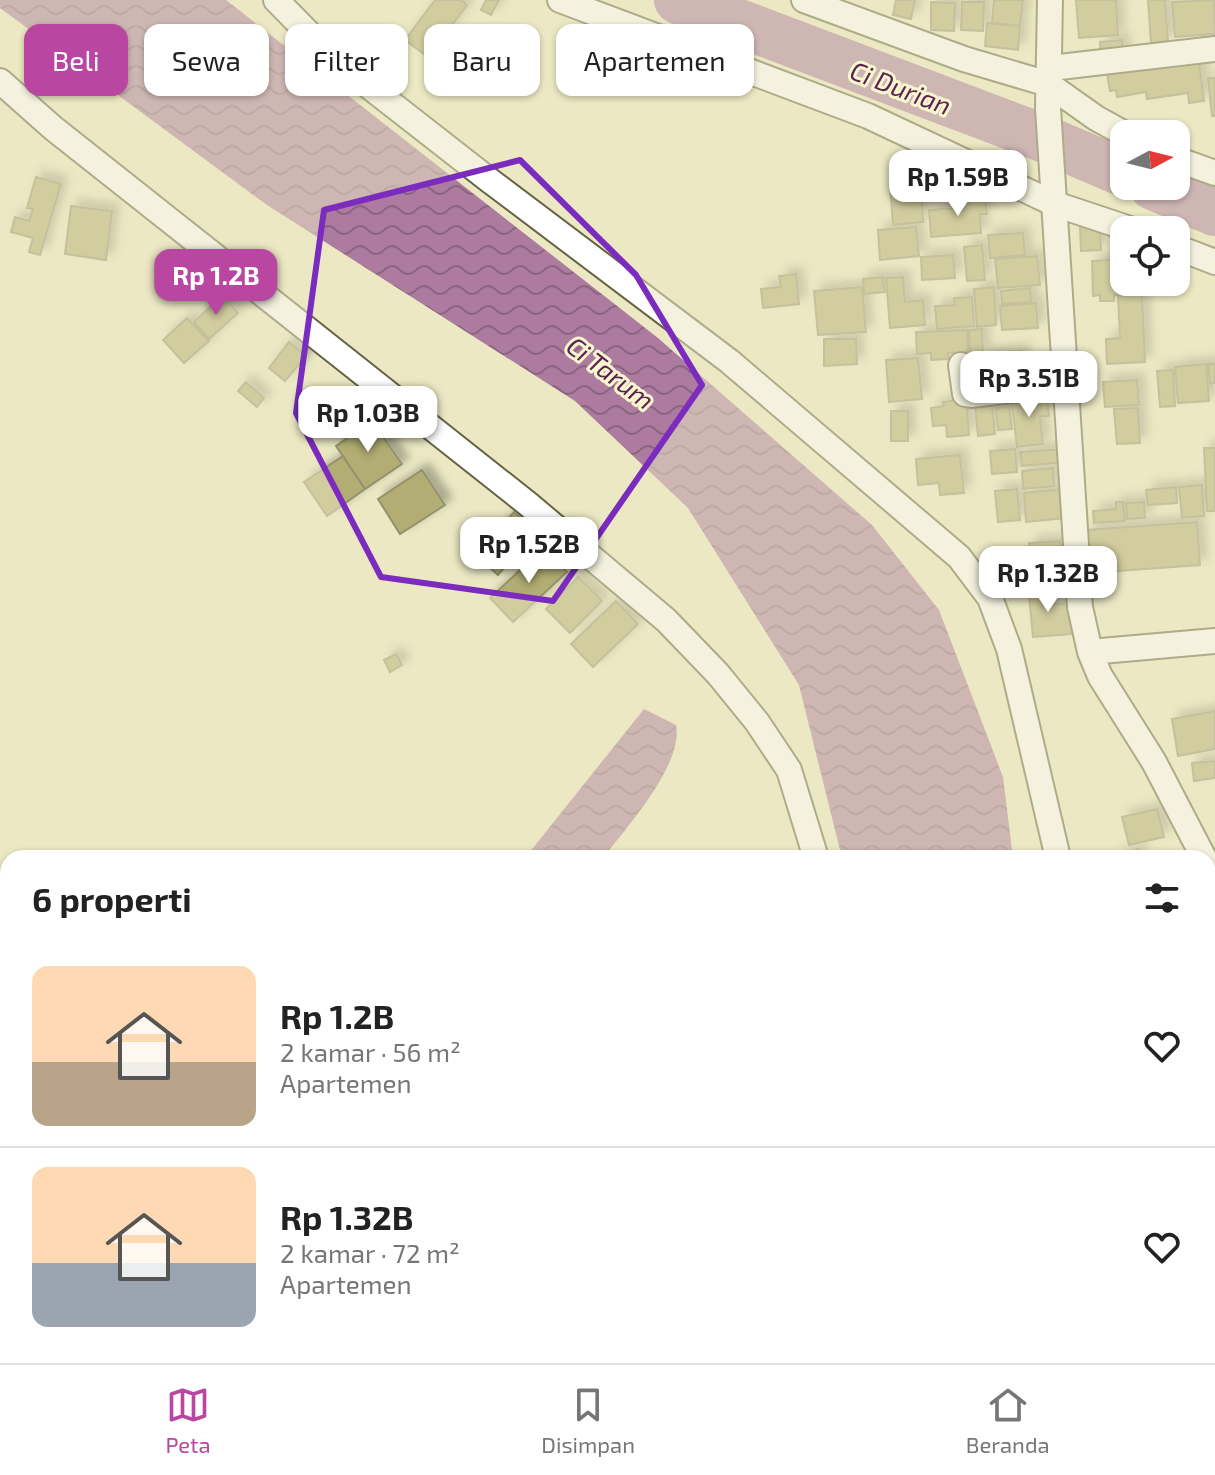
<!DOCTYPE html>
<html lang="id">
<head>
<meta charset="utf-8">
<style>
	body { margin:0; font-family:"Exo 2",sans-serif; background:#f2f2f2; color:#222; height:100vh; display:flex; flex-direction:column; font-size:30px; white-space:nowrap }
	* { box-sizing:border-box; margin:0 }
	p { font-size:26px; color:#767676 }
	.icon { flex:none; width:44px; height:44px; fill:none; stroke:currentColor; stroke-width:2; stroke-linecap:round; stroke-linejoin:round }
	.map { position:relative; flex:1; overflow:hidden }
	.details { position:absolute; left:0px; top:850px; width:1216px; height:514px; display:flex; flex-direction:column; background:#fff; border-radius:24px 24px 0 0; box-shadow:0 2px 6px #0004 }
	.details>* { flex:none }
	.top-card { position:absolute; left:24px; top:24px; width:800px; height:72px; display:flex; gap:16px }
	.needle { width:52px; rotate:83deg }
	.tools { position:absolute; left:1110px; top:120px; display:grid; gap:16px }
	.tools a { display:grid; place-items:center; width:80px; height:80px; border-radius:16px; background:#fff; box-shadow:0 2px 6px #0004; font-size:40px }
	.price { position:absolute; translate:-50% -68px; padding:0 18px; border-radius:16px; background:#fff; color:#222; font-size:26px; line-height:52px; filter:drop-shadow(0 2px 4px #0008) }
	.price::after { content:''; position:absolute; left:50%; top:48px; width:24px; height:18px; margin-left:-12px; background:inherit; clip-path:polygon(0 0,100% 0,50% 100%) }
	.price.selected { background:#b946a0; color:#fff }
	ul { padding:0; list-style:none }
	li { display:flex; align-items:center; gap:24px; height:200px; padding:0 32px }
	li+li { border-top:2px solid #e0e0e0 }
	li span { display:grid; place-items:center; flex:none; width:224px; height:160px; border-radius:16px; color:#555 }
	li>.icon { margin-inline-start:auto }
	span .icon { width:96px; height:96px; fill:#fffc; stroke-width:1 }
	li b { font-size:34px }
	h2 { display:flex; justify-content:space-between; align-items:center; height:96px; padding:0 32px; font-size:34px }
	.pill { padding:0 28px; border-radius:16px; background:#fff; box-shadow:0 2px 6px #0004; font-size:28px; line-height:72px }
	.pill.selected { background:#b946a0; color:#fff }
	.menu { display:flex; justify-content:space-around; align-items:center; height:112px; border-top:2px solid #e0e0e0; background:#fff; font-size:22px; color:#767676 }
	.menu a { display:grid; justify-items:center; gap:4px }
	.menu .selected { color:#b946a0 }
	.map>svg:first-child { display:block }
	.water { fill:url(#water-waves) }
	.lines { fill:none; stroke-linecap:round; stroke-linejoin:round }
	.river { stroke:#ac7b9f; stroke-width:48 }
	.building { fill:#b1ad73; stroke:#94926e; stroke-width:2; filter:url(#shadow) }
	.street-casing { stroke:#656342; stroke-width:28 }
	.street { stroke:#fff; stroke-width:24 }
	.marked { fill:none; stroke:#7b2cbf; stroke-width:6; stroke-linejoin:round }
	.labels { text-anchor:middle; dominant-baseline:central; stroke-width:6; stroke-linejoin:round; paint-order:stroke }
	.water-label { font-size:26px; font-style:italic; fill:#5e2251; stroke:#f8f6cf }
</style>
</head>
<body>
<div class="map">
<svg width="1215" height="1363" viewBox="0 0 1215 1363">
	<defs>
		<pattern id="water-waves" width="16" height="10" patternUnits="userSpaceOnUse" patternTransform="scale(2)"><rect width="16" height="10" fill="#ac7b9f"/><path d="M0 5q4-4 8 0t8 0" fill="none" stroke="#8b6480"/></pattern>
		<filter id="shadow"><feDropShadow dx="7" dy="-7" stdDeviation="4" flood-color="#0004"/></filter>
	</defs>
	<rect width="100%" height="100%" fill="#ebe8c3"/>
	<path class="water" d="M 0,0 L 226,0 L 658,338 L 872,525 L 939,610 L 1003,777 L 1013,858 L 842,858 L 799,685 L 688,508 L 575,401 L 267,205 L 0,8 Z
		M 644,709 L 676,725 C 684,764 626,828 603,858 L 525,858 Z
		M 18,1356 L 256,1356 L 249,1363 L 0,1363 L 0,1358 Z
		M 964,1356 L 1097,1356 L 1100,1363 L 965,1363 Z"/>
	<g class="lines">
		<path class="river" d="M 678,0 L 1035,135 L 1124,173
			M 1153,186 L 1215,212"/>
	</g>
	<path class="building" d="M 435,0 L 461,0 L 467,5 L 428,57 L 405,40 Z
		M 486,0 L 499,0 L 491,15 L 481,10 Z
		M 896,0 L 915,0 L 911,19 L 893,15 Z
		M 994,0 L 1023,0 L 1020,26 L 992,23 Z
		M 1076,0 L 1116,0 L 1118,35 L 1079,38 Z
		M 1148,0 L 1165,0 L 1168,42 L 1151,43 Z
		M 1214,0 L 1215,34 L 1175,37 L 1172,2 Z
		M 931,2 L 955,3 L 954,31 L 931,30 Z
		M 962,2 L 984,2 L 983,31 L 961,30 Z
		M 987,23 L 1020,26 L 1018,50 L 985,46 Z
		M 1122,40 L 1123,56 L 1101,58 L 1100,42 Z
		M 1198,55 L 1204,101 L 1189,103 L 1188,93 L 1147,99 L 1146,92 L 1117,97 L 1116,90 L 1110,91 L 1106,68 Z
		M 1208,78 L 1215,78 L 1215,116 L 1212,116 Z
		M 36,177 L 61,184 L 40,255 L 29,252 L 33,238 L 11,232 L 15,217 L 29,221 L 33,209 L 27,208 Z
		M 912,183 L 913,202 L 922,201 L 923,222 L 893,225 L 890,185 Z
		M 978,197 L 978,200 L 985,200 L 987,214 L 980,214 L 981,233 L 931,237 L 929,210 L 957,208 L 956,198 Z
		M 71,206 L 112,211 L 106,260 L 65,254 Z
		M 1100,226 L 1101,250 L 1081,251 L 1080,227 Z
		M 916,227 L 919,256 L 880,260 L 878,230 Z
		M 1023,233 L 1025,255 L 990,258 L 988,235 Z
		M 982,245 L 985,280 L 967,281 L 964,247 Z
		M 953,255 L 955,278 L 922,280 L 921,257 Z
		M 1037,256 L 1040,285 L 998,288 L 995,259 Z
		M 1124,259 L 1124,282 L 1133,282 L 1134,294 L 1114,295 L 1114,301 L 1100,301 L 1100,295 L 1093,296 L 1092,261 Z
		M 796,274 L 799,304 L 763,308 L 761,289 L 781,287 L 779,276 Z
		M 883,277 L 885,292 L 864,294 L 863,279 Z
		M 903,277 L 905,302 L 923,300 L 925,325 L 890,328 L 886,278 Z
		M 862,287 L 866,332 L 818,335 L 814,291 Z
		M 994,287 L 996,325 L 977,327 L 974,289 Z
		M 1030,288 L 1031,302 L 1002,304 L 1001,291 Z
		M 1142,295 L 1145,362 L 1107,364 L 1106,339 L 1120,338 L 1118,296 Z
		M 222,296 L 238,313 L 209,339 L 194,322 Z
		M 972,297 L 974,326 L 937,329 L 935,306 L 955,305 L 954,298 Z
		M 1036,303 L 1038,328 L 1002,330 L 1000,306 Z
		M 187,318 L 209,341 L 184,363 L 163,340 Z
		M 982,329 L 983,356 L 970,356 L 969,330 Z
		M 967,330 L 968,352 L 948,353 L 949,359 L 931,360 L 931,353 L 917,354 L 916,332 Z
		M 824,339 L 856,339 L 857,364 L 824,366 Z
		M 289,342 L 306,356 L 285,381 L 269,368 Z
		M 1022,350 L 1026,386 L 987,390 L 984,354 Z
		M 918,358 L 922,399 L 889,402 L 886,360 Z
		M 1206,364 L 1209,401 L 1178,403 L 1175,367 Z
		M 1208,364 L 1215,364 L 1215,383 L 1210,384 Z
		M 1173,370 L 1175,406 L 1160,407 L 1157,371 Z
		M 1137,380 L 1139,405 L 1105,407 L 1103,382 Z
		M 246,382 L 264,398 L 257,407 L 238,391 Z
		M 1038,394 L 1039,401 L 1047,400 L 1049,416 L 1040,416 L 1043,444 L 1017,447 L 1011,397 Z
		M 966,399 L 969,435 L 947,437 L 946,425 L 933,426 L 931,408 L 944,406 L 943,402 Z
		M 992,405 L 995,434 L 978,436 L 975,407 Z
		M 1009,407 L 1012,429 L 998,430 L 996,408 Z
		M 1138,408 L 1140,443 L 1117,444 L 1114,409 Z
		M 891,411 L 908,411 L 908,441 L 891,441 Z
		M 369,417 L 402,464 L 365,489 L 336,446 L 353,434 L 351,430 Z
		M 1204,448 L 1215,448 L 1215,511 L 1207,511 Z
		M 1015,449 L 1017,472 L 992,474 L 990,451 Z
		M 1064,449 L 1065,462 L 1022,466 L 1020,452 Z
		M 960,455 L 964,493 L 940,495 L 939,483 L 918,485 L 916,459 Z
		M 343,456 L 365,489 L 327,516 L 304,482 Z
		M 1053,468 L 1054,486 L 1023,489 L 1022,471 Z
		M 422,470 L 445,505 L 400,534 L 378,499 Z
		M 1202,485 L 1204,516 L 1182,518 L 1179,487 Z
		M 1176,487 L 1177,503 L 1148,505 L 1146,490 Z
		M 1017,489 L 1020,520 L 998,522 L 995,491 Z
		M 1062,489 L 1065,518 L 1026,522 L 1024,493 Z
		M 1116,502 L 1123,502 L 1125,521 L 1094,523 L 1093,511 L 1116,509 Z
		M 1144,502 L 1145,518 L 1127,519 L 1126,503 Z
		M 514,512 L 536,531 L 498,575 L 476,555 Z
		M 1197,522 L 1200,565 L 1090,573 L 1087,530 Z
		M 1060,541 L 1063,571 L 1032,574 L 1029,543 Z
		M 545,547 L 567,572 L 513,622 L 490,598 Z
		M 578,577 L 602,601 L 570,633 L 546,609 Z
		M 1046,584 L 1048,605 L 1070,603 L 1072,634 L 1033,637 L 1028,585 Z
		M 616,601 L 638,624 L 593,667 L 571,644 Z
		M 396,654 L 402,665 L 390,672 L 384,660 Z
		M 1215,711 L 1215,749 L 1178,756 L 1172,719 Z
		M 1215,761 L 1215,778 L 1194,781 L 1192,763 Z
		M 1157,809 L 1164,837 L 1129,845 L 1122,817 Z
		M 1138,849 L 1141,858 L 1113,858 Z
		M 1215,918 L 1215,957 L 1210,959 L 1208,920 Z"/>
	<g class="lines">
		<defs>
			<path id="street" d="M 276,0 L 334,59 L 489,180 L 729,361 L 959,557 L 990,598 L 1009,649 L 1058,858
				M 560,0 L 868,116 L 1055,204 L 1133,230
				M 804,0 L 964,59 L 1048,84 L 1096,118 L 1125,134
				M 1050,0 L 1048,108 L 1080,607 L 1090,652 L 1100,676 L 1154,762 L 1204,858
				M 1051,68 L 1215,49
				M 0,81 L 53,128 L 528,504 L 666,620 L 718,674 L 757,722 L 789,770 L 816,858
				M 1176,159 L 1215,173
				M 1176,247 L 1215,262
				M 961,365 L 965,394 L 971,395 L 1065,384
				M 1090,652 L 1215,641
				M 1208,867 L 1215,880
				M 922,1356 L 924,1363
				M 1180,1356 L 1182,1363"/>
		</defs>
		<use href="#street" class="street-casing"/>
		<use href="#street" class="street"/>
	</g>
	<path d="M0 0H1215V1363H0ZM 520,160 L 636,275 L 702,385 L 553,601 L 381,577 L 296,413 L 324,210 Z" fill="#ebe8c3" fill-opacity=".55" fill-rule="evenodd"/>
	<path class="marked" d="M 520,160 L 636,275 L 702,385 L 553,601 L 381,577 L 296,413 L 324,210 Z"/>
	<g class="labels">
		<g class="water-label">
			<text transform="translate(901 87) rotate(21)">Ci Durian</text>
			<text transform="translate(611 372) rotate(37)">Ci Tarum</text>
		</g>
	</g>
</svg>
<div class="tools">
<a><svg class="needle" viewBox="-14 -14 28 28"><path d="M0-13l5 13h-10z" fill="#e53935"/><path d="M0 13l5-13h-10z" fill="#767676"/></svg></a>
<a><svg class="icon" aria-label="locate" viewBox="0 0 24 24"><circle cx="12" cy="12" r="6"/><path d="M12 2v4M12 18v4M2 12h4M18 12h4"/></svg></a>
</div>
<b class="price" style="left:958px;top:218px">Rp 1.59B</b>
<b class="price selected" style="left:216px;top:317px">Rp 1.2B</b>
<b class="price" style="left:1029px;top:419px">Rp 3.51B</b>
<b class="price" style="left:368px;top:454px">Rp 1.03B</b>
<b class="price" style="left:529px;top:585px">Rp 1.52B</b>
<b class="price" style="left:1048px;top:614px">Rp 1.32B</b>
<div class="top-card">
<a class="pill selected">Beli</a>
<a class="pill">Sewa</a>
<a class="pill">Filter</a>
<a class="pill">Baru</a>
<a class="pill">Apartemen</a>
</div>
<section class="details">
<h2>6 properti<svg class="icon" aria-label="filters" viewBox="0 0 24 24"><path d="M4 7h16M4 17h16"/><circle cx="9" cy="7" r="2"/><circle cx="15" cy="17" r="2"/></svg></h2>
<ul>
<li><span style="background:linear-gradient(#ffd9b3 60%,#b9a48a 0)"><svg class="icon" aria-label="home" viewBox="0 0 24 24"><path d="M3 11l9-7 9 7M6 9v11h12V9"/></svg></span><div><b>Rp 1.2B</b><p>2 kamar · 56 m²</p><p>Apartemen</p></div><svg class="icon" aria-label="heart" viewBox="0 0 24 24"><path d="M12 20l-8-8c-3-5 5-10 8-4 3-6 11-1 8 4z"/></svg></li>
<li><span style="background:linear-gradient(#ffd9b3 60%,#9aa5b1 0)"><svg class="icon" aria-label="home" viewBox="0 0 24 24"><path d="M3 11l9-7 9 7M6 9v11h12V9"/></svg></span><div><b>Rp 1.32B</b><p>2 kamar · 72 m²</p><p>Apartemen</p></div><svg class="icon" aria-label="heart" viewBox="0 0 24 24"><path d="M12 20l-8-8c-3-5 5-10 8-4 3-6 11-1 8 4z"/></svg></li>
</ul>
</section>
</div>
<nav class="menu">
<a class="selected"><svg class="icon" aria-label="map" viewBox="0 0 24 24"><path d="M3 6l6-2 6 2 6-2v14l-6 2-6-2-6 2zM9 4v14M15 6v14"/></svg>Peta</a>
<a><svg class="icon" aria-label="saved" viewBox="0 0 24 24"><path d="M7 4h10v16l-5-4-5 4z"/></svg>Disimpan</a>
<a><svg class="icon" aria-label="home" viewBox="0 0 24 24"><path d="M3 11l9-7 9 7M6 9v11h12V9"/></svg>Beranda</a>
</nav>
</body>
</html>
